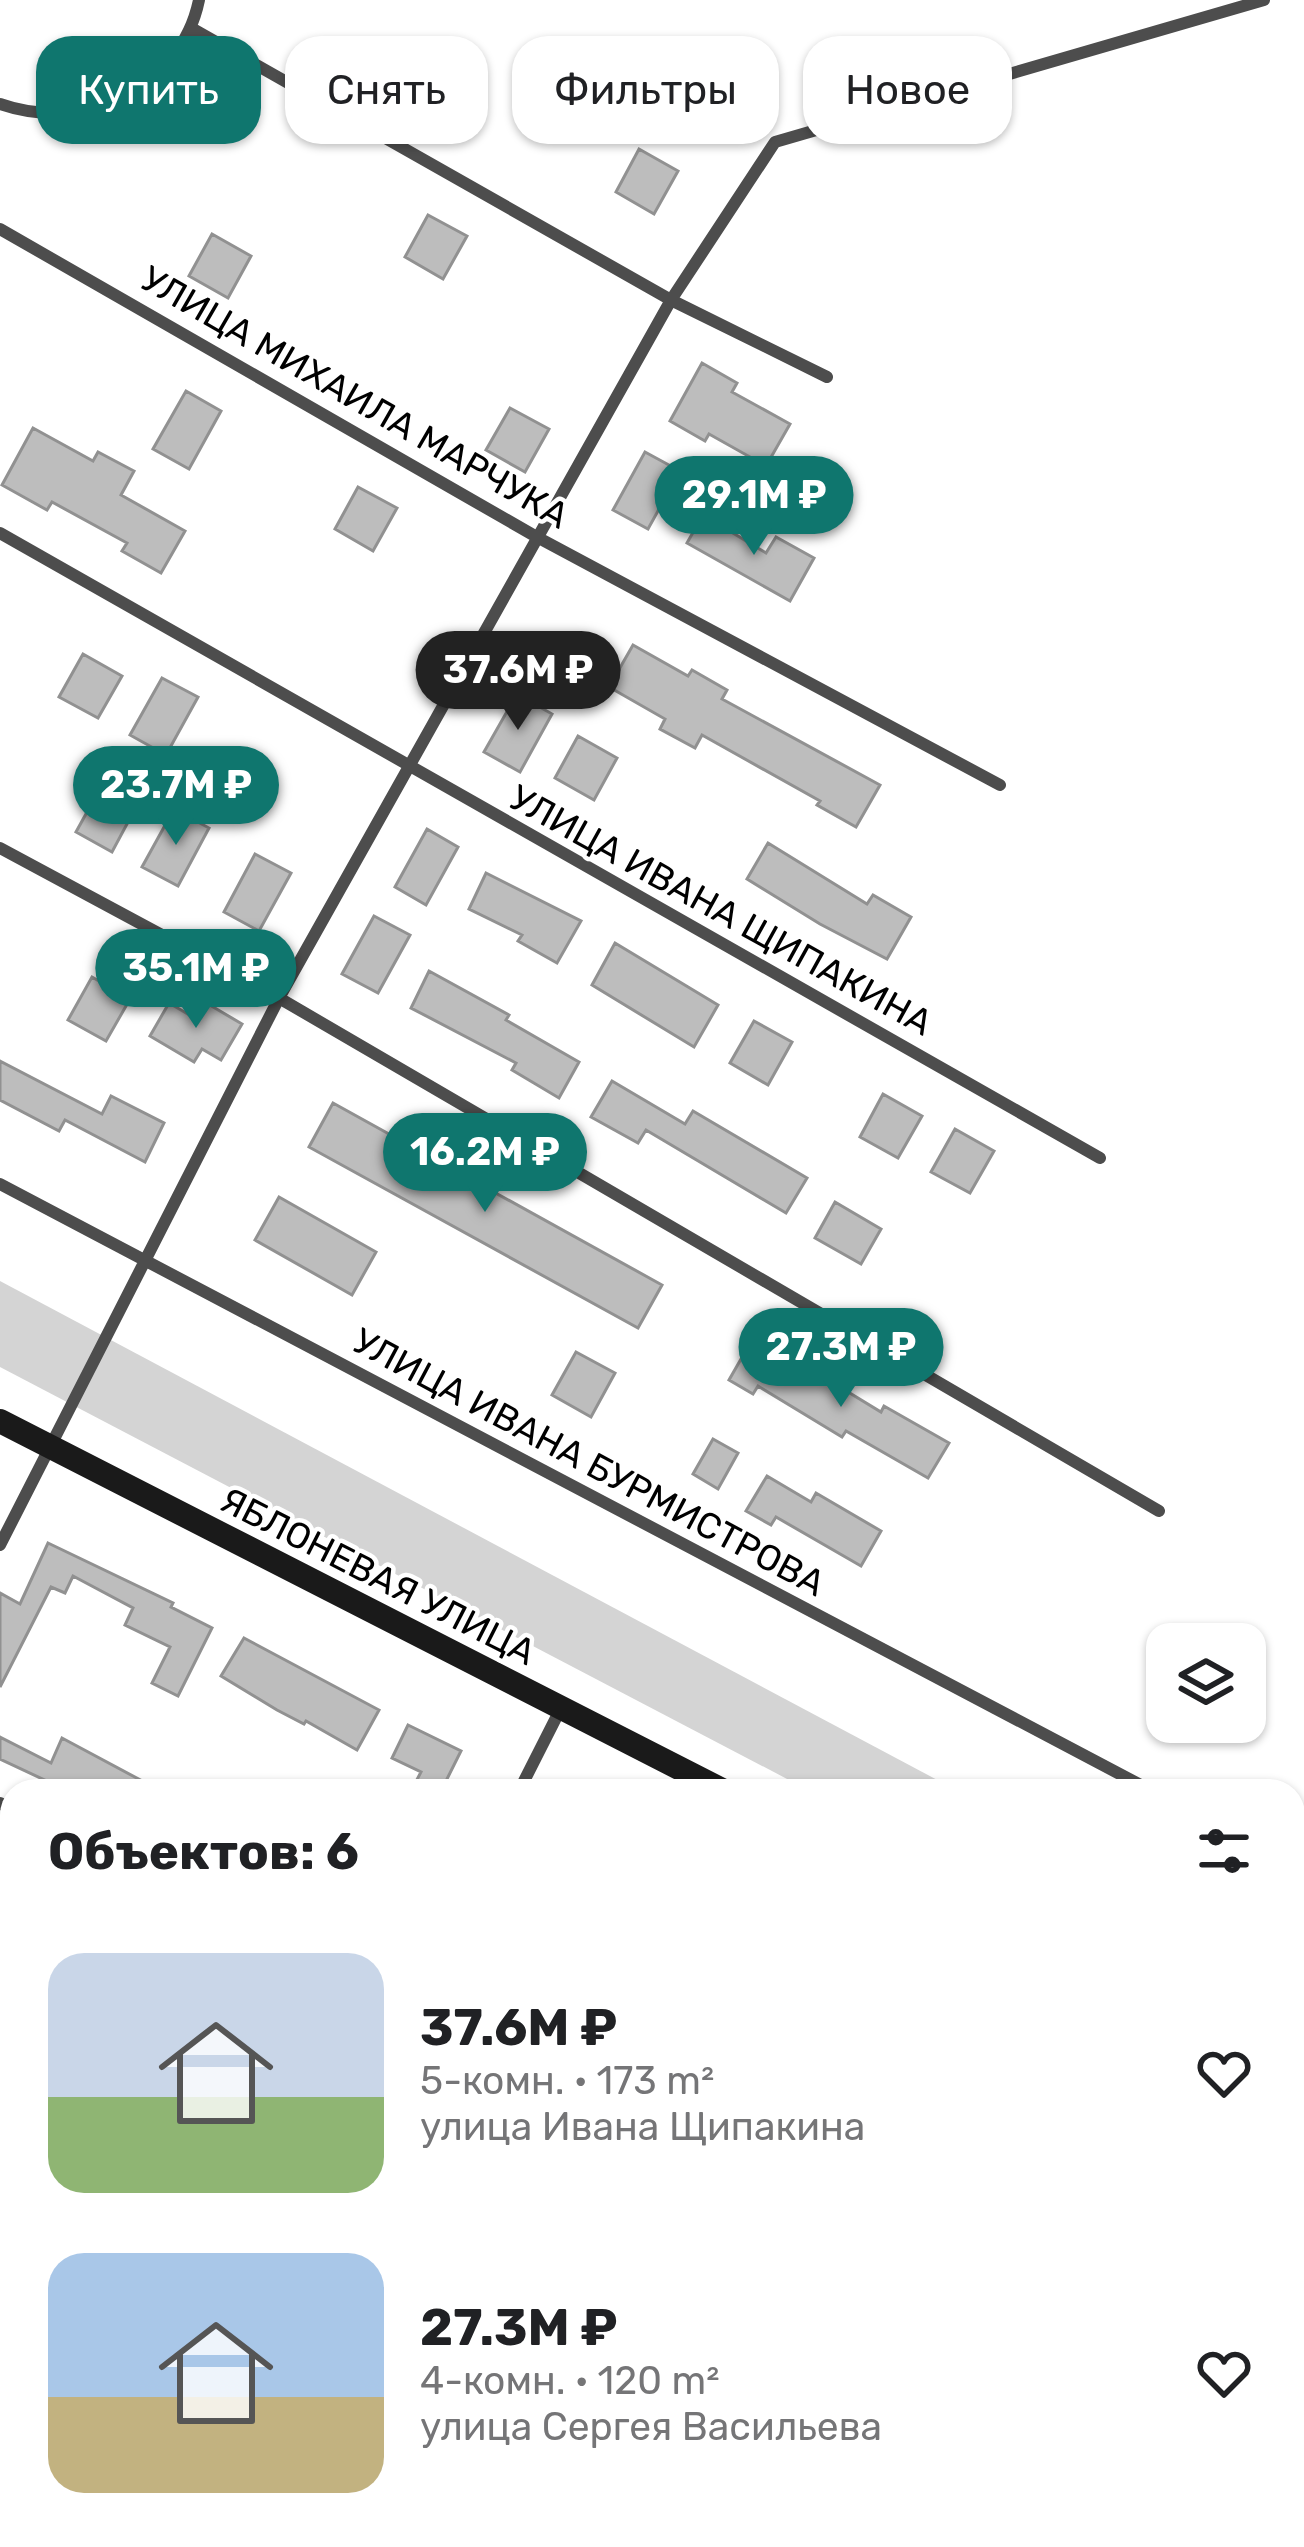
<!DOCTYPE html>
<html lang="ru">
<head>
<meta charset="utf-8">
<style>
	body { margin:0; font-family:Rubik,sans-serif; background:#f2f2f2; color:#202124; height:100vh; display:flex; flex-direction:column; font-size:45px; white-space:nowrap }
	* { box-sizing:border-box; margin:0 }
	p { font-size:39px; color:#757577 }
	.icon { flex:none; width:66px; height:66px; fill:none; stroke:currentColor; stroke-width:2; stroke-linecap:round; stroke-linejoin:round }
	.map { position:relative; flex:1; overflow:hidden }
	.drawer { position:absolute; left:0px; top:1779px; width:1305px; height:768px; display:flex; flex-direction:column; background:#fff; border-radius:36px 36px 0 0; box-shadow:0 3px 9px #0004 }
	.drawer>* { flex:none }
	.hud { position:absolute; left:36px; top:36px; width:1233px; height:108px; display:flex; gap:24px }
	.tools { position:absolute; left:1146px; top:1623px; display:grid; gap:24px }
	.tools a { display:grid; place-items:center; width:120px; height:120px; border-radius:24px; background:#fff; box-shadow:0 3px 9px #0004; font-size:60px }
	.price { position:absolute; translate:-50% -102px; padding:0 27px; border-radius:42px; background:#0f766e; color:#fff; font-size:39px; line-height:78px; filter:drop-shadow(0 3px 6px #0008) }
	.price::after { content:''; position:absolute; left:50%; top:72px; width:36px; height:27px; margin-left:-18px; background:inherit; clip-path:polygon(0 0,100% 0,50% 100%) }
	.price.active { background:#222; color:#fff }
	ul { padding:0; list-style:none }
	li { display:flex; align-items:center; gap:36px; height:300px; padding:0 48px }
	li span { display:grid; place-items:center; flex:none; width:336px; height:240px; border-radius:36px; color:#555 }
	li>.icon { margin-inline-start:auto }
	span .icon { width:144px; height:144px; fill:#fffc; stroke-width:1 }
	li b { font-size:51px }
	h2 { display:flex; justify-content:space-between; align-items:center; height:144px; padding:0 48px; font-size:51px }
	.chip { padding:0 42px; border-radius:36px; background:#fff; box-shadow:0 3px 9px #0004; font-size:42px; line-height:108px }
	.chip.active { background:#0f766e; color:#fff }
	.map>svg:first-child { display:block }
	.green { fill:#d4d4d4 }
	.building { fill:#bdbdbd; stroke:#919191; stroke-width:3 }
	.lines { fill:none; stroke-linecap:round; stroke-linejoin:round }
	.lane { stroke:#4d4d4d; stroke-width:9 }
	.street { stroke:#4d4d4d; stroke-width:12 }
	.secondary { stroke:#1a1a1a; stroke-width:24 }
	.labels { text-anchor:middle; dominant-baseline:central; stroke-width:9; stroke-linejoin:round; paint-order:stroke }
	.street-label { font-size:36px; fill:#000; stroke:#fff }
</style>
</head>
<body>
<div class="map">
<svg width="1304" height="2547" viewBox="0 0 1304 2547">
	<rect width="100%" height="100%" fill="#fff"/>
	<path class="green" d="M 0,1281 L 958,1791 L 810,1791 L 0,1367 Z"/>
	<path class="building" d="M 639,149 L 678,171 L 654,214 L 616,192 Z
		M 428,215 L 467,236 L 443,279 L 405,257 Z
		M 212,234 L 251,256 L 228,298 L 189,276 Z
		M 702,363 L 737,383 L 732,392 L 790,424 L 766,466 L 709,434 L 705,441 L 670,421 Z
		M 186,391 L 221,411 L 189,469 L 153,449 Z
		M 510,408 L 549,429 L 525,472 L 486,450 Z
		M 33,428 L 93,461 L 98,452 L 134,471 L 121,495 L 185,531 L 161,573 L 122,551 L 127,543 L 52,502 L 47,510 L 2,485 Z
		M 645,452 L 680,471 L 648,529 L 613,510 Z
		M 358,487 L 397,508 L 373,551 L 335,529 Z
		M 703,515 L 766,553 L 776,537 L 814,558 L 790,601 L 687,543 Z
		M 633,645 L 688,676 L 692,670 L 727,690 L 722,699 L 880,785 L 856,827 L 817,805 L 820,801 L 702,735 L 695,748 L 660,729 L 665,719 L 609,687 Z
		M 83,654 L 122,676 L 98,718 L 59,697 Z
		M 162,678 L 198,697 L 166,755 L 130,735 Z
		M 517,694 L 552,714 L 520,772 L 484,752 Z
		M 578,736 L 617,758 L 594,800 L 555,778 Z
		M 108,774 L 143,794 L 112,852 L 76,832 Z
		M 174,809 L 209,828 L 178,886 L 142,867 Z
		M 427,829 L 458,847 L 426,905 L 395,887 Z
		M 768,843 L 867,904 L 873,895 L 911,917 L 887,959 L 820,924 L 747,879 Z
		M 255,854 L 291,873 L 259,931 L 224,912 Z
		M 486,873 L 581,921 L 557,963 L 518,941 L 522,935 L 469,909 Z
		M 374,916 L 410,935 L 378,993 L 342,974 Z
		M 615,943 L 718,1005 L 694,1047 L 592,985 Z
		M 429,971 L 509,1015 L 506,1020 L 579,1062 L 559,1098 L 512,1070 L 516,1063 L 411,1008 Z
		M 92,977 L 130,999 L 106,1041 L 68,1020 Z
		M 203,1001 L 242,1024 L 221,1060 L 202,1049 L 194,1062 L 150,1036 L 169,1003 L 193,1017 Z
		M 754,1021 L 792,1042 L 768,1085 L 730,1063 Z
		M 0,1061 L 102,1114 L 111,1096 L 164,1123 L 145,1162 L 65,1120 L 59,1131 L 0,1100 Z
		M 612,1081 L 685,1124 L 693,1111 L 807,1178 L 786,1213 L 646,1130 L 638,1143 L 591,1117 Z
		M 883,1094 L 922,1116 L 898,1158 L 860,1137 Z
		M 333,1103 L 662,1285 L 638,1328 L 309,1147 Z
		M 955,1129 L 994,1151 L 970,1193 L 931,1172 Z
		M 279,1197 L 376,1252 L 352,1295 L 255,1240 Z
		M 835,1202 L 881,1229 L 861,1264 L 815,1238 Z
		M 749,1345 L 794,1371 L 799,1362 L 881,1412 L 884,1406 L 949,1443 L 928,1478 L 846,1431 L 842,1437 L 758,1386 L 753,1394 L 729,1380 Z
		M 576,1352 L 615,1373 L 591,1417 L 552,1395 Z
		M 713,1439 L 738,1453 L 718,1489 L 693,1474 Z
		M 767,1476 L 811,1502 L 816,1493 L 881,1531 L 861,1566 L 776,1517 L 771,1525 L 746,1511 Z
		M 48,1543 L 173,1603 L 171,1607 L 212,1628 L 178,1696 L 152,1683 L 170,1647 L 125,1625 L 133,1608 L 73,1576 L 65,1593 L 51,1587 L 0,1687 L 0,1593 L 20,1604 Z
		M 244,1638 L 379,1710 L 357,1750 L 306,1721 L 304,1724 L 277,1710 L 221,1676 Z
		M 408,1725 L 461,1751 L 441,1791 L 411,1791 L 421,1772 L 392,1758 Z
		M 0,1737 L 51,1763 L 62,1738 L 161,1791 L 68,1791 L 0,1759 Z"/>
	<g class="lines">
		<path class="lane" d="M 0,2227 L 12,2444
			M 206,2535 L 210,2547
			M 449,2535 L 452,2547
			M 13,2547 L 15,2535"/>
		<path class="street" d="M 193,29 L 671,300 L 827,377
			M 0,104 C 82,133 181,88 199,0
			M 0,229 L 535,536 L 1000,785
			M 0,533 L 1100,1158
			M 0,848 L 279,998 L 1159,1511
			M 0,1184 L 1152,1791
			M 0,1545 L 279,998 L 671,300 L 775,142 L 1264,0
			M 519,1791 L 560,1710
			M 0,1803 L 12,1810
			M 1293,1891 L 1304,1911
			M 0,2138 L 12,2144
			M 1293,2461 L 1304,2466
			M 782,2535 L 806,2547
			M 148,2547 L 188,2535"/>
		<path class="secondary" d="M 0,1421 L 724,1791
			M 1293,2071 L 1304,2076"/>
	</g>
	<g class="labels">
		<g class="street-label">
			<text transform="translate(355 397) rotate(30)">УЛИЦА МИХАИЛА МАРЧУКА</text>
			<text transform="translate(721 910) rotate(29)">УЛИЦА ИВАНА ЩИПАКИНА</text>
			<text transform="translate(589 1462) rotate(28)">УЛИЦА ИВАНА БУРМИСТРОВА</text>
			<text transform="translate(378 1576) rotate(27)">ЯБЛОНЕВАЯ УЛИЦА</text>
		</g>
	</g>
</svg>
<div class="tools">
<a><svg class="icon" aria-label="layers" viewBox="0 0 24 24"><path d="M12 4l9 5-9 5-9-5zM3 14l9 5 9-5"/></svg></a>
</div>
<b class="price" style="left:754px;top:558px">29.1M ₽</b>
<b class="price active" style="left:518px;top:733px">37.6M ₽</b>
<b class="price" style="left:176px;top:848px">23.7M ₽</b>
<b class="price" style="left:196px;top:1031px">35.1M ₽</b>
<b class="price" style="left:485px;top:1215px">16.2M ₽</b>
<b class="price" style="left:841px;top:1410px">27.3M ₽</b>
<div class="hud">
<a class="chip active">Купить</a>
<a class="chip">Снять</a>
<a class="chip">Фильтры</a>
<a class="chip">Новое</a>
</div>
<section class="drawer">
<h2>Объектов: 6<svg class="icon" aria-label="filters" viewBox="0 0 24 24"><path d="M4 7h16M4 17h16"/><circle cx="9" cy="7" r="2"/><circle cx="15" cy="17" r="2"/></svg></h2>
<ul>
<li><span style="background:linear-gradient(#c9d6e8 60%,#8fb573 0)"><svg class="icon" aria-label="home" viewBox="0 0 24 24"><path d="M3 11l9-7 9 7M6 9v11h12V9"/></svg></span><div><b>37.6M ₽</b><p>5-комн. · 173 m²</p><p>улица Ивана Щипакина</p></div><svg class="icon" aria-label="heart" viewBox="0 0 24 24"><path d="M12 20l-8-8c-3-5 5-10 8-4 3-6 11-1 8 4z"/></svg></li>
<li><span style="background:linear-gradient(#a9c7e8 60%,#c2b280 0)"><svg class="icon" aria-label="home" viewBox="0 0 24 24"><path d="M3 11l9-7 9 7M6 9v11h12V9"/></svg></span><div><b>27.3M ₽</b><p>4-комн. · 120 m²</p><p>улица Сергея Васильева</p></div><svg class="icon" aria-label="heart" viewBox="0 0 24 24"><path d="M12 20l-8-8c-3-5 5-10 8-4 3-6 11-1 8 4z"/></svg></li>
</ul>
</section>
</div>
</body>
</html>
